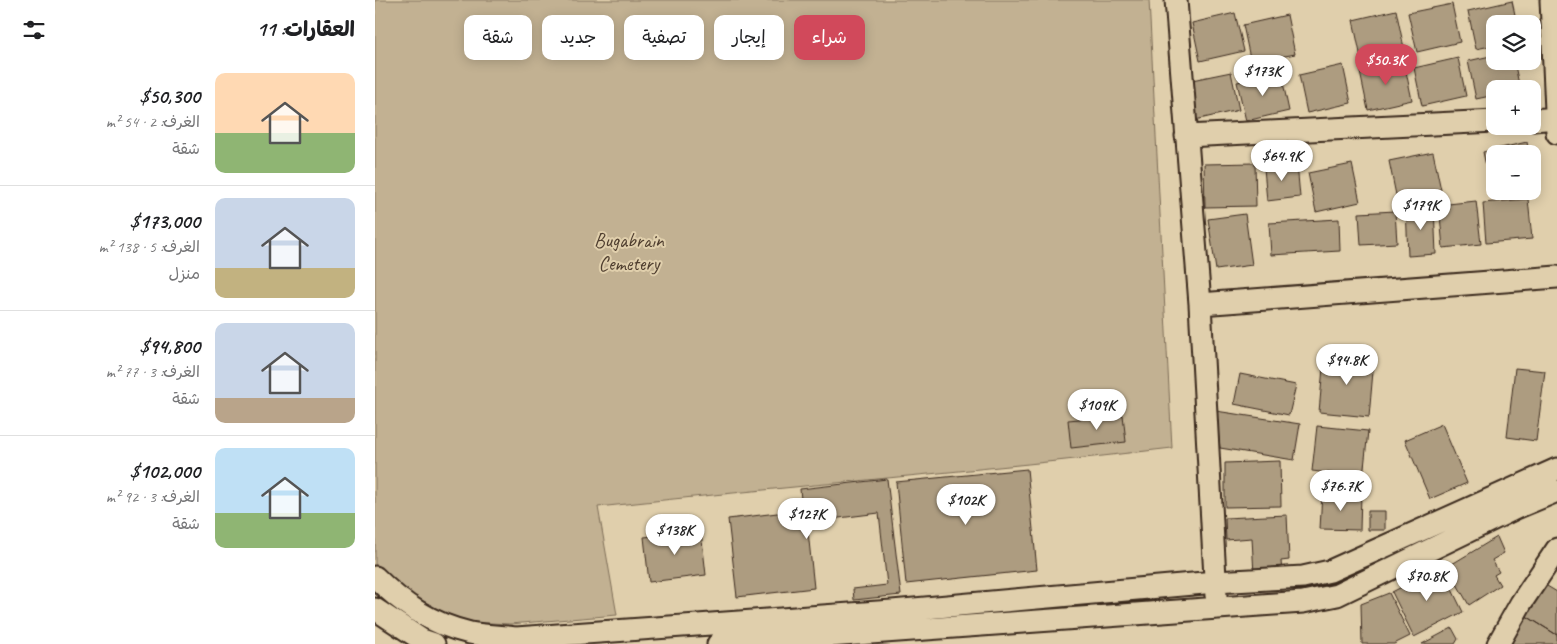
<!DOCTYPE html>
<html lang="ar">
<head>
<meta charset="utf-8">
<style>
	body { margin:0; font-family:Caveat,"Playpen Sans Arabic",sans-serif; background:#f2f2f2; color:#202124; direction:rtl; height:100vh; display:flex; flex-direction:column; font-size:19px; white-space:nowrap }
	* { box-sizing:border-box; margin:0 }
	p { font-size:16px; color:#757577 }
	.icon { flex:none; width:28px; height:28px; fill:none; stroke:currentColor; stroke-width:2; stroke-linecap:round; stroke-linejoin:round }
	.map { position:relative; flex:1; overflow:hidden; direction:ltr }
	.panel { display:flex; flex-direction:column; background:#fff; width:375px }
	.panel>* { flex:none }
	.banner { position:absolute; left:15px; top:15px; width:475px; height:45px; direction:rtl; display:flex; gap:10px }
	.controls { position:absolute; left:1111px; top:15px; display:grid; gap:10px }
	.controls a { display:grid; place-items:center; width:55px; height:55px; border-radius:10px; background:#fff; box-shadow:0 2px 12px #0003; font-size:25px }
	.price { position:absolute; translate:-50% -42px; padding:0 11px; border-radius:18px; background:#fff; color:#222; font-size:16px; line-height:32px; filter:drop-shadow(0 1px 2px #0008) }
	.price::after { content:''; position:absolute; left:50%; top:30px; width:15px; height:11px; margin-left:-8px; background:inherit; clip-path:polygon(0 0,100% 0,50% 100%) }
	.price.on { background:#d1495b; color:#fff }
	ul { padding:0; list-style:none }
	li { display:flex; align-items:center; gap:15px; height:125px; padding:0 20px }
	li+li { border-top:1px solid #e0e0e0 }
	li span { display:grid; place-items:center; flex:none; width:140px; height:100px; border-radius:10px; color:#555 }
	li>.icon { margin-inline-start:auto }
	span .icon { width:60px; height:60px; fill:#fffc; stroke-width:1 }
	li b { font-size:21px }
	h2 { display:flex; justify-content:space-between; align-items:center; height:60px; padding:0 20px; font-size:21px }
	.tag { padding:0 18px; border-radius:10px; background:#fff; box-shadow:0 2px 12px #0003; font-size:18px; line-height:45px }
	.tag.on { background:#d1495b; color:#fff }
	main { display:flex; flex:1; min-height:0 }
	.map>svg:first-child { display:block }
	.green { fill:#c2b192; stroke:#7e6e58 }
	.building { fill:#ad9c80; stroke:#3b2a1e }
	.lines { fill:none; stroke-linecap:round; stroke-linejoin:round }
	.minor-casing { stroke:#3b2a1e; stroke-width:25 }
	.minor { stroke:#e0cfac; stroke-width:21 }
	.labels { text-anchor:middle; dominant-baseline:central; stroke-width:4; stroke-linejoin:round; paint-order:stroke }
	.park-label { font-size:20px; fill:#4f3e2f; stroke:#e0cfac }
</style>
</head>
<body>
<main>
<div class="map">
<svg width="1182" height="644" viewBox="0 0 1182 644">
	<rect width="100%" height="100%" fill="#e0cfac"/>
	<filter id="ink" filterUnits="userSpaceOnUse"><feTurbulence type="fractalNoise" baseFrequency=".02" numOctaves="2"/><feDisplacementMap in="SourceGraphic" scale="10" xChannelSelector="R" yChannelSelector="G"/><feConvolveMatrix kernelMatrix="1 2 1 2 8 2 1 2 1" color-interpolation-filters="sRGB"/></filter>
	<g filter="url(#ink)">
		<path class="green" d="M 0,0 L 774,0 L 797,448 C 606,471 414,486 223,507 L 242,615 L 135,624 L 96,622 L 52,607 L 0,572 Z"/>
		<path class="building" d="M 1137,1 L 1142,24 L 1120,24 L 1120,45 L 1101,49 L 1093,11 Z
			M 1077,4 L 1085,42 L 1042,52 L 1033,13 Z
			M 1021,10 L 1029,48 L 986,58 L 978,20 Z
			M 860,13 L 869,51 L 825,61 L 817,23 Z
			M 912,15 L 920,54 L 876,63 L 868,25 Z
			M 1120,55 L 1120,61 L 1139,61 L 1145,89 L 1120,89 L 1120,95 L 1101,99 L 1093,61 Z
			M 1083,58 L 1091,96 L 1047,106 L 1039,68 Z
			M 1029,62 L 1037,100 L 993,110 L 985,72 Z
			M 968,65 L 976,103 L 932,113 L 924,75 Z
			M 856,72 L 864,110 L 820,120 L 812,81 Z
			M 906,73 L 914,111 L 871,121 L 862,82 Z
			M 1152,142 L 1154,154 L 1120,154 L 1120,189 L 1116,190 L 1108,152 Z
			M 1058,152 L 1066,190 L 1022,200 L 1014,161 Z
			M 880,163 L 881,206 L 830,207 L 829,164 Z
			M 922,164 L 925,197 L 892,201 L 889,168 Z
			M 977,164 L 985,202 L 941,212 L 933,173 Z
			M 1153,199 L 1157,239 L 1111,243 L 1108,203 Z
			M 1101,201 L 1106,244 L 1068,248 L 1064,205 Z
			M 1059,206 L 1061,254 L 1033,256 L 1031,207 Z
			M 1020,211 L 1022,243 L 986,245 L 984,213 Z
			M 870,214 L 877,265 L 841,270 L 833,219 Z
			M 964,219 L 965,251 L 896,255 L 894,223 Z
			M 949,356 L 999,360 L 994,417 L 944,412 Z
			M 1140,368 L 1170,371 L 1161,441 L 1132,437 Z
			M 865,374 L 921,385 L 914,415 L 859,404 Z
			M 841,411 L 925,424 L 919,460 L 845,448 Z
			M 748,415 L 751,442 L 696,448 L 693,420 Z
			M 1067,424 L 1092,483 L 1055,499 L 1030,440 Z
			M 942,426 L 993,431 L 988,477 L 937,471 Z
			M 905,461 L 906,506 L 850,507 L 850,463 Z
			M 652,469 L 662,570 L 531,584 L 521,482 Z
			M 512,479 L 526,595 L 479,600 L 478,589 L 512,585 L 504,513 L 432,522 L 439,588 L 362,597 L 353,519 L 427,510 L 425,489 Z
			M 947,493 L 986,494 L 985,530 L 945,529 Z
			M 993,511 L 1010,511 L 1010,530 L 993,530 Z
			M 912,515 L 914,560 L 906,561 L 907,573 L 879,575 L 877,538 L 851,540 L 850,518 Z
			M 326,531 L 331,575 L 274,582 L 269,537 Z
			M 1122,537 L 1129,553 L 1117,560 L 1124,572 L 1119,575 L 1125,585 L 1094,605 L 1072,567 Z
			M 1066,567 L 1088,612 L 1039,637 L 1017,592 Z
			M 1167,583 L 1182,592 L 1182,635 L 1148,614 Z
			M 1014,593 L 1035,636 L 1019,644 L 987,644 L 986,604 Z
			M 1148,614 L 1182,635 L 1182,644 L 1130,644 Z
			M 1077,628 L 1083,639 L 1080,644 L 1047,644 Z"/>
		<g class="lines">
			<defs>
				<path id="minor" d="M 801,0 L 825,304 L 841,596
					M 1176,0 L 1182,133
					M 1158,120 L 1182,118
					M 811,136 L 1120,121
					M 825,304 L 1182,277
					M 0,577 C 27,604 56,624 95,633 C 109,636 126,636 141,638 L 517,611 L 840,582 L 928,577 L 955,571 L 1182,469
					M 0,609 L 47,640 L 59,644
					M 343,644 L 928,602 L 962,595 L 1141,508 L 1182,491
					M 1123,644 L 1146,603 L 1182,549"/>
			</defs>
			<use href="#minor" class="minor-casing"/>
			<use href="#minor" class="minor"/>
		</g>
	</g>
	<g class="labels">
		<g class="park-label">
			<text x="254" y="240">Bugabrain<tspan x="254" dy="23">Cemetery</tspan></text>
		</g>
	</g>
</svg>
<div class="controls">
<a><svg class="icon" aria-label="layers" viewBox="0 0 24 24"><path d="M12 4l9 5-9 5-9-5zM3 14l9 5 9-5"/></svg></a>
<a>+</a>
<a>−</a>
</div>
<b class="price on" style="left:1011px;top:86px">$50.3K</b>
<b class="price" style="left:888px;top:97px">$173K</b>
<b class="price" style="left:907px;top:182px">$64.9K</b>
<b class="price" style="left:1046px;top:231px">$179K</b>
<b class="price" style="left:972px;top:386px">$94.8K</b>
<b class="price" style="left:722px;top:431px">$109K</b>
<b class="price" style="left:966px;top:512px">$76.7K</b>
<b class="price" style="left:591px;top:526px">$102K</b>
<b class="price" style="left:432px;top:540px">$127K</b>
<b class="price" style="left:300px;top:556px">$138K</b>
<b class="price" style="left:1052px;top:602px">$70.8K</b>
<div class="banner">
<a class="tag on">شراء</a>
<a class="tag">إيجار</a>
<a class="tag">تصفية</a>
<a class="tag">جديد</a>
<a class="tag">شقة</a>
</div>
</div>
<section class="panel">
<h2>العقارات: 11<svg class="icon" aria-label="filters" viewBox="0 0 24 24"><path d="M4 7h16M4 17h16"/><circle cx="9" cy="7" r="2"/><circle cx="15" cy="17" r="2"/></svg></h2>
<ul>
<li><span style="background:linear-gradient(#ffd9b3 60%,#8fb573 0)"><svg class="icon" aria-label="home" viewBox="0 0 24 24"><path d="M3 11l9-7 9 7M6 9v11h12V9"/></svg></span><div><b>$50,300</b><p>الغرف: 2 · 54 m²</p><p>شقة</p></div></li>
<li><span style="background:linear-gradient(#c9d6e8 70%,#c2b280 0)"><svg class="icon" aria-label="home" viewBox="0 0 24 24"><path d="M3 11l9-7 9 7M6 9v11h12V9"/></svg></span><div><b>$173,000</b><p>الغرف: 5 · 138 m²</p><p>منزل</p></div></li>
<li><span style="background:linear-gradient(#c9d6e8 75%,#b9a48a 0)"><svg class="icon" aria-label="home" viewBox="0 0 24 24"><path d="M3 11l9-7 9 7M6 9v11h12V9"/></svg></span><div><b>$94,800</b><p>الغرف: 3 · 77 m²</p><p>شقة</p></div></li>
<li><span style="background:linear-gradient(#bfe0f5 65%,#8fb573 0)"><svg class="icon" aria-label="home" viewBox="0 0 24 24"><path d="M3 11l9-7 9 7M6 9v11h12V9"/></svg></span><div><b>$102,000</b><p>الغرف: 3 · 92 m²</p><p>شقة</p></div></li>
</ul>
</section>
</main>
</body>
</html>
